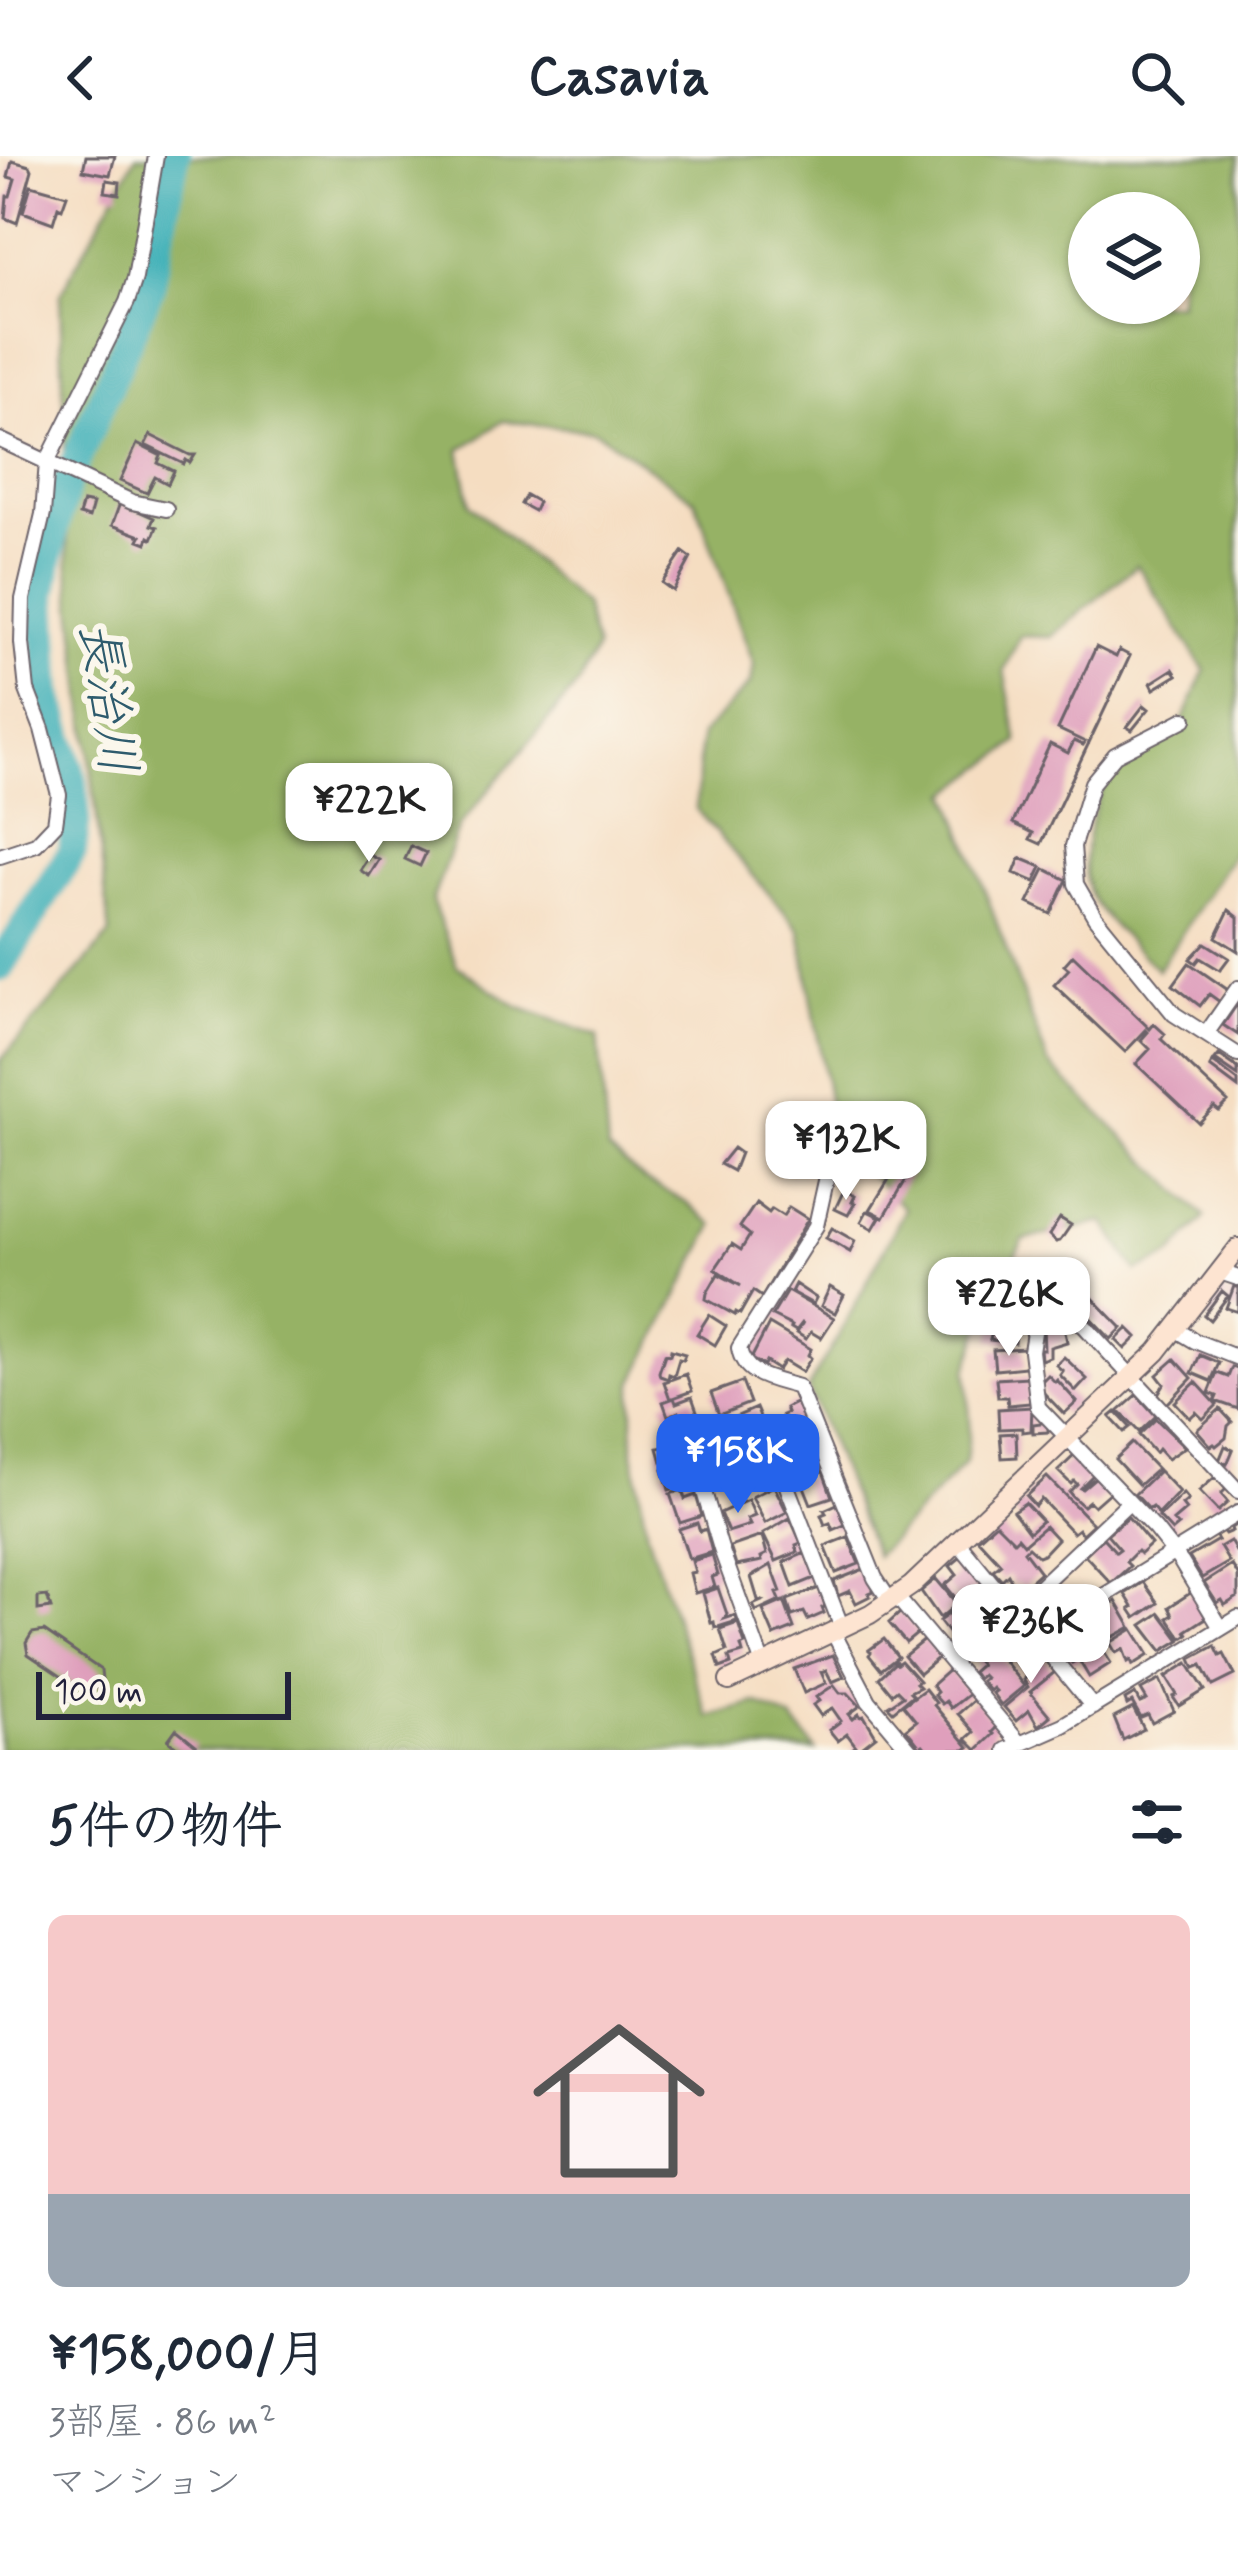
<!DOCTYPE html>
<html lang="ja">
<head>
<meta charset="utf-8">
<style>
	body { margin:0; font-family:Mynerve,"Klee One",sans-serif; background:#f2f2f3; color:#1f2937; height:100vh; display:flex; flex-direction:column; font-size:45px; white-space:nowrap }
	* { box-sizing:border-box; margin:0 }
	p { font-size:39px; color:#747a83 }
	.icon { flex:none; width:66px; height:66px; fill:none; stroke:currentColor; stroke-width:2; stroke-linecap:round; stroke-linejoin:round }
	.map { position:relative; height:1594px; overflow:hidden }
	.drawer { display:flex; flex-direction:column; background:#fff; flex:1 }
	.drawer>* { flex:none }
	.controls { position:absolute; left:1068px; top:36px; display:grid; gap:24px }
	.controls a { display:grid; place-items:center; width:132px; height:132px; border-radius:50%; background:#fff; box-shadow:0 3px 9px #0004; font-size:60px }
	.scale { position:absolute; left:36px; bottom:30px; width:255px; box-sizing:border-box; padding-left:12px; border:6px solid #22223b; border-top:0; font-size:33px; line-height:42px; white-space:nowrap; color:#22223b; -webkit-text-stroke:9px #fbf7ec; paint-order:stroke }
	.price { position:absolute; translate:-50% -102px; padding:0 27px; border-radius:24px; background:#fff; color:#222; font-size:39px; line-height:78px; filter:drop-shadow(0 3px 6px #0008) }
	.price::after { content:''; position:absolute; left:50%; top:72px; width:36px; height:27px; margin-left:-18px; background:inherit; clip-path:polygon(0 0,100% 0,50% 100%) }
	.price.on { background:#2563eb; color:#fff }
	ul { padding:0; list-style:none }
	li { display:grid; align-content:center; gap:24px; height:636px; padding:0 48px }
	li span { display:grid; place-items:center; height:372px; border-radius:18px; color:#555 }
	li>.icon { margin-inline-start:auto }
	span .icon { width:216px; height:216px; fill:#fffc; stroke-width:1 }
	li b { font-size:51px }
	h2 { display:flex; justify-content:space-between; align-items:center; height:144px; padding:0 48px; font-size:51px }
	header { display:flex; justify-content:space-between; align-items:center; height:156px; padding:0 48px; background:#fff; font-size:54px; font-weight:700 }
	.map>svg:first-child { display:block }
	.forest { fill:#96b265; stroke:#5c6a50; stroke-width:3; fill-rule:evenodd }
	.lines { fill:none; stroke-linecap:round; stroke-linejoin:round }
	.river { stroke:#40b0b8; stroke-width:30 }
	.building { fill:#df9fbc }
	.street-casing { stroke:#6c636a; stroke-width:18 }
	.secondary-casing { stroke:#6c636a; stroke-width:22 }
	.street { stroke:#fff; stroke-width:14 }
	.secondary { stroke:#fde4d1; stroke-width:18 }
	.labels { text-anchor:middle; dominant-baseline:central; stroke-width:12; stroke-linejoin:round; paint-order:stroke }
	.water-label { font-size:51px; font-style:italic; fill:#2e5b6d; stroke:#fbf7ec }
</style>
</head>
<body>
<header><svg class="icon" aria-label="back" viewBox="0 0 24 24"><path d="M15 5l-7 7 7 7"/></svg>Casavia<svg class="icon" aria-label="search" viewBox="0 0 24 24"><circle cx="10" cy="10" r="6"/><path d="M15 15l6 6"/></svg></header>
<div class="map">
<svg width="1238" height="1594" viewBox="0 0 1238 1594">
	<rect width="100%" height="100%" fill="#fbf7ec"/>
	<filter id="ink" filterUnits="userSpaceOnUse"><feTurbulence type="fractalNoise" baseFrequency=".00833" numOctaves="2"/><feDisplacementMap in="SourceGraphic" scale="24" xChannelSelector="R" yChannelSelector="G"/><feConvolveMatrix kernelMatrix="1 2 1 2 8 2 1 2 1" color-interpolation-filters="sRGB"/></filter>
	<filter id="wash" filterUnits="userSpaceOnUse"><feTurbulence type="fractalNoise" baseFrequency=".004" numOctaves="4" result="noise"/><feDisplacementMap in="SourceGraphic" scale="48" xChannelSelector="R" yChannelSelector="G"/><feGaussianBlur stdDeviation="2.7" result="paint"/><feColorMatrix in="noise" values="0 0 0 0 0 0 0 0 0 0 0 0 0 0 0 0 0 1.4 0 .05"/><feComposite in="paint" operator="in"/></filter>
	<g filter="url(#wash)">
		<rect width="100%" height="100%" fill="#f5ddc1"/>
		<path class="forest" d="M 136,0 L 1238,0 L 1238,691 L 1158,814 C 1141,797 1098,759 1090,738 C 1076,705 1093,642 1114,614 C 1130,593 1163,584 1182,565 C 1187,560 1198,527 1205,515 L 1137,409 L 1051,481 L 1020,480 L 1004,515 L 1018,586 L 949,637 L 1048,907 L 1205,1061 L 1170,1100 L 1137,1115 L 1104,1066 L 1023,1084 L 986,1155 L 967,1215 L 970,1265 L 966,1306 L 876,1400 L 808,1232 L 843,1172 L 905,1053 L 835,984 L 800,774 L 696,653 L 701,579 L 751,527 L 754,509 L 695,344 L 596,275 L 503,265 L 460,294 L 470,348 L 584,449 L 596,492 L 579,527 L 459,670 L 432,745 L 457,810 L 518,851 L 598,880 L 608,994 L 644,1024 L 686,1046 L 714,1069 L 633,1227 L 633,1296 L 647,1378 L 708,1561 L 756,1547 L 793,1564 L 816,1594 L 0,1594 L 0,905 L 110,778 L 68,406 L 60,138 ZM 1089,57 L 1179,57 L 1179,147 L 1089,147 Z"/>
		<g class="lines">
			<path class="river" d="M 0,811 L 72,696 L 76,663 L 73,625 L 48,535 L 43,437 L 53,376 L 66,328 L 150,131 L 175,0"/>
		</g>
		<g id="blocks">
			<path class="building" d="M 86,0 L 115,0 L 110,19 L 83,14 Z
				M 12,5 L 30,10 L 32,14 L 17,67 L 5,62 L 7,40 L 10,40 L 15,23 L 8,21 Z
				M 107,24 L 120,26 L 119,38 L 105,36 Z
				M 31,29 L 67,39 L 62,53 L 58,51 L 53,67 L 23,56 Z
				M 150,279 L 190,299 L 195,299 L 190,307 L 186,304 L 184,308 L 145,289 Z
				M 137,288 L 161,300 L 158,307 L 174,315 L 168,328 L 155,321 L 147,337 L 120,325 Z
				M 526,339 L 538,346 L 534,355 L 521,348 Z
				M 83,346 L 93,348 L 89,362 L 79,359 Z
				M 120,347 L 154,362 L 151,369 L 157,371 L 152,383 L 149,381 L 147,387 L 139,384 L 141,380 L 112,369 Z
				M 683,396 L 691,402 L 673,435 L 662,427 Z
				M 1096,491 L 1116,501 L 1119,494 L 1130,500 L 1041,688 L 1030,683 L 1033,677 L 1013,667 L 1050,588 L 1068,597 L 1074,585 L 1083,589 L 1085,586 L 1058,573 Z
				M 1173,513 L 1177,519 L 1154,533 L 1151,527 Z
				M 1144,549 L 1149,553 L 1132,574 L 1127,571 Z
				M 411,690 L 426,697 L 420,710 L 405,703 Z
				M 370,699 L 379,704 L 369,720 L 360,714 Z
				M 1020,702 L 1042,711 L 1035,726 L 1014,717 Z
				M 1045,713 L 1067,724 L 1051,758 L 1028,747 Z
				M 1229,754 L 1238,761 L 1238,795 L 1216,781 Z
				M 1205,787 L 1229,802 L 1220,814 L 1200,802 L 1196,807 L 1190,803 Z
				M 1073,799 L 1150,873 L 1154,868 L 1165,878 L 1161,883 L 1228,946 L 1219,955 L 1214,951 L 1199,967 L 1136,908 L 1150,893 L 1141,884 L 1148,876 L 1146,874 L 1125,896 L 1054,829 L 1069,813 L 1064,809 Z
				M 1189,807 L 1228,834 L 1220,846 L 1209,838 L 1200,850 L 1173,829 Z
				M 1238,847 L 1238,879 L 1223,869 Z
				M 1219,899 L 1238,912 L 1238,920 L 1215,904 Z
				M 1213,906 L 1238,925 L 1238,932 L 1210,911 Z
				M 733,992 L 740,997 L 733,1015 L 720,1008 Z
				M 897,1010 L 910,1017 L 884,1061 L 870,1054 Z
				M 844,1034 L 855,1040 L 852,1046 L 855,1047 L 848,1059 L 835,1053 Z
				M 756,1047 L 769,1057 L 772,1053 L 783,1060 L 789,1051 L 808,1063 L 762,1141 L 753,1135 L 740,1158 L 736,1156 L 735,1159 L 706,1143 L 707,1137 L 718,1118 L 741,1130 L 715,1113 L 732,1088 L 741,1094 L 750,1079 L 740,1071 Z
				M 867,1055 L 880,1061 L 873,1073 L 861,1066 Z
				M 1060,1062 L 1071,1069 L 1060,1085 L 1056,1086 L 1049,1079 Z
				M 832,1072 L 855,1085 L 850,1096 L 826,1082 Z
				M 795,1128 L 816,1142 L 813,1148 L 791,1136 Z
				M 1234,1130 L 1238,1132 L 1238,1156 L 1226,1152 Z
				M 830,1131 L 844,1139 L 835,1157 L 821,1150 Z
				M 1085,1134 L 1122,1172 L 1111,1183 L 1074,1145 Z
				M 787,1135 L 834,1162 L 821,1182 L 811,1176 L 806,1183 L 797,1177 L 803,1166 L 796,1175 L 791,1172 L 792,1170 L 772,1160 Z
				M 1222,1135 L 1228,1140 L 1210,1164 L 1204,1159 Z
				M 709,1159 L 726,1170 L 715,1189 L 697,1178 Z
				M 996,1160 L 1018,1162 L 1015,1187 L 990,1184 Z
				M 1063,1165 L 1067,1186 L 1050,1191 L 1050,1201 L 1041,1204 L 1040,1193 L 1044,1193 L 1043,1171 Z
				M 769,1168 L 811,1193 L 808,1199 L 811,1202 L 802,1216 L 784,1205 L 778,1214 L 766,1206 L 764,1210 L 751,1203 Z
				M 1128,1172 L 1137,1181 L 1125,1193 L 1116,1184 Z
				M 1024,1192 L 1026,1211 L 995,1214 L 993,1194 Z
				M 671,1194 L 685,1198 L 683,1204 L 679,1203 L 674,1220 L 669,1218 L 668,1223 L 660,1220 L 659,1216 L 665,1198 L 670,1199 Z
				M 1200,1199 L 1219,1207 L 1211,1225 L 1192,1217 Z
				M 1064,1201 L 1087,1223 L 1076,1235 L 1060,1219 L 1063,1215 L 1056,1209 Z
				M 1175,1203 L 1192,1222 L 1167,1248 L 1158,1238 L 1164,1228 L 1157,1219 Z
				M 1232,1211 L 1238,1213 L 1238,1253 L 1215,1245 L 1217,1240 L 1209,1237 L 1217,1217 L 1228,1221 Z
				M 686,1218 L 692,1235 L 670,1243 L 664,1226 Z
				M 1048,1219 L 1055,1226 L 1057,1224 L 1077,1246 L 1064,1258 L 1043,1236 L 1042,1225 Z
				M 1028,1221 L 1030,1247 L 1008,1249 L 1007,1241 L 998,1241 L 996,1223 Z
				M 742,1226 L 750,1247 L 719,1259 L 711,1237 Z
				M 1196,1226 L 1217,1249 L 1203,1263 L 1196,1256 L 1190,1262 L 1175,1246 Z
				M 1137,1239 L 1156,1260 L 1139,1276 L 1119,1255 Z
				M 692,1241 L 698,1258 L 682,1264 L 679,1256 L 668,1260 L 663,1246 L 674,1242 L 676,1247 Z
				M 795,1247 L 799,1252 L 820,1304 L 797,1313 L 787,1289 L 793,1286 L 782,1259 L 787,1257 L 785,1252 Z
				M 1032,1251 L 1031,1275 L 1022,1276 L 1022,1272 L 999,1273 L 998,1253 Z
				M 756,1252 L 767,1278 L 744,1288 L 733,1262 Z
				M 1220,1253 L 1232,1266 L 1228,1270 L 1226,1282 L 1216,1290 L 1214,1288 L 1211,1290 L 1197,1274 Z
				M 1116,1256 L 1130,1271 L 1124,1276 L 1110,1261 Z
				M 1156,1263 L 1185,1291 L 1167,1303 L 1158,1293 L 1155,1297 L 1139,1279 Z
				M 716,1266 L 728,1294 L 707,1303 L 695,1275 Z
				M 1048,1266 L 1048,1276 L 1033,1277 L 1033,1268 Z
				M 686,1276 L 693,1299 L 662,1306 L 658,1292 L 667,1291 L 665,1282 Z
				M 1016,1277 L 1017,1301 L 1002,1302 L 1000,1278 Z
				M 1132,1287 L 1157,1313 L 1139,1329 L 1115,1303 Z
				M 1225,1290 L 1233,1294 L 1227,1308 L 1219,1305 Z
				M 1077,1297 L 1095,1317 L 1080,1332 L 1082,1333 L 1097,1320 L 1111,1335 L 1094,1350 L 1089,1345 L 1083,1350 L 1072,1340 L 1069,1336 L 1077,1328 L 1074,1325 L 1071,1328 L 1058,1315 Z
				M 671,1313 L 674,1327 L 692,1322 L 694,1327 L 669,1334 L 663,1314 Z
				M 823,1315 L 832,1341 L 811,1348 L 801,1323 Z
				M 1159,1315 L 1179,1336 L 1158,1358 L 1152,1351 L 1149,1353 L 1135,1338 Z
				M 1047,1321 L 1093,1368 L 1082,1378 L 1078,1373 L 1073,1377 L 1041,1343 L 1035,1350 L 1026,1340 Z
				M 1215,1321 L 1226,1333 L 1221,1338 L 1228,1346 L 1218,1355 L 1199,1335 Z
				M 774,1330 L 787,1356 L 765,1367 L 752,1341 Z
				M 682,1334 L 685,1343 L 696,1339 L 702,1360 L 680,1367 L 670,1338 Z
				M 1183,1338 L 1188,1344 L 1182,1349 L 1186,1354 L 1173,1365 L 1178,1370 L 1172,1375 L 1159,1361 Z
				M 748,1344 L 755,1360 L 747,1363 L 750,1369 L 728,1376 L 720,1357 Z
				M 1025,1347 L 1042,1365 L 1029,1376 L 1013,1355 Z
				M 837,1348 L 845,1369 L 833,1374 L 830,1367 L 825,1369 L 821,1359 L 826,1357 L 824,1354 Z
				M 1128,1361 L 1151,1388 L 1140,1398 L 1137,1395 L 1126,1406 L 1130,1410 L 1111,1427 L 1085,1399 L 1103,1382 L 1116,1396 L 1120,1393 L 1107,1378 Z
				M 790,1362 L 801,1387 L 796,1389 L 798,1396 L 776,1405 L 763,1378 Z
				M 697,1367 L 700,1375 L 706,1373 L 712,1396 L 689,1403 L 679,1373 Z
				M 996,1367 L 1014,1385 L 1018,1381 L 1024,1388 L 1045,1370 L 1057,1383 L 1043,1398 L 1038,1400 L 1028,1391 L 1024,1395 L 1040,1416 L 1022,1432 L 1017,1427 L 1014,1430 L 1008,1418 L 1002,1424 L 993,1414 L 1001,1408 L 978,1383 Z
				M 1238,1367 L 1238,1399 L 1230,1385 L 1220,1391 L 1229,1406 L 1202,1422 L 1189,1401 L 1218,1384 L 1215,1379 L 1222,1374 L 1225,1378 L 1232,1375 L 1231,1372 Z
				M 762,1380 L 767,1398 L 761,1401 L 762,1405 L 736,1410 L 730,1391 Z
				M 848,1381 L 859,1408 L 836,1417 L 825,1390 Z
				M 805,1397 L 815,1422 L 793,1431 L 784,1406 Z
				M 712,1399 L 718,1419 L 712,1421 L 715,1431 L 695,1437 L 690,1417 L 695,1416 L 692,1405 Z
				M 962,1400 L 983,1426 L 959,1446 L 945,1429 L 957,1419 L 950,1410 Z
				M 771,1409 L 781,1436 L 777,1437 L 780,1444 L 756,1455 L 753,1449 L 762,1445 L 758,1444 L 751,1421 Z
				M 1232,1409 L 1238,1419 L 1238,1441 L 1225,1449 L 1222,1444 L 1217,1447 L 1204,1427 Z
				M 864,1413 L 874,1435 L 869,1437 L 870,1440 L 856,1447 L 850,1435 L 838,1440 L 834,1425 Z
				M 936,1423 L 957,1448 L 940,1462 L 921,1435 Z
				M 1143,1426 L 1158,1447 L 1136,1462 L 1130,1453 L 1133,1451 L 1125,1438 Z
				M 984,1428 L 1002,1452 L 990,1462 L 993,1466 L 982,1475 L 961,1448 Z
				M 718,1432 L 727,1458 L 724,1463 L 736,1459 L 737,1465 L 715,1472 L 714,1466 L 711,1467 L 703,1437 Z
				M 819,1432 L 825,1451 L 822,1452 L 824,1457 L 808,1464 L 804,1456 L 792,1460 L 787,1444 Z
				M 1192,1436 L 1206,1462 L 1186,1475 L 1188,1478 L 1182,1482 L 1168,1462 L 1173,1459 L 1169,1451 Z
				M 47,1440 L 51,1452 L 38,1454 L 38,1441 Z
				M 784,1445 L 794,1472 L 774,1480 L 763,1454 Z
				M 1116,1445 L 1131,1471 L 1111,1482 L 1096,1457 Z
				M 959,1450 L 970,1464 L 950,1479 L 939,1465 Z
				M 901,1456 L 918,1477 L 906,1487 L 889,1467 Z
				M 1160,1457 L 1180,1484 L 1162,1495 L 1142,1469 Z
				M 1008,1458 L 1020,1473 L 1015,1477 L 1019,1482 L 1022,1479 L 1028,1486 L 1011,1501 L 988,1475 Z
				M 1082,1462 L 1100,1489 L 1072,1507 L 1066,1498 L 1075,1492 L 1072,1488 L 1068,1491 L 1066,1486 L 1056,1492 L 1050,1482 L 1059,1476 L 1061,1479 L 1065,1476 L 1064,1474 Z
				M 738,1467 L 745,1488 L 741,1490 L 743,1497 L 729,1501 L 731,1508 L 720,1512 L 716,1500 L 727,1495 L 720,1473 Z
				M 1133,1473 L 1149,1499 L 1133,1509 L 1131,1504 L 1128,1506 L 1123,1493 L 1116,1497 L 1110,1487 Z
				M 44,1475 L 101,1514 L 102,1523 L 96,1532 L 86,1534 L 77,1531 L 28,1498 L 26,1487 L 32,1477 Z
				M 981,1477 L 1024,1530 L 1001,1549 L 992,1537 L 995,1535 L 992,1532 L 989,1535 L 981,1525 L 985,1522 L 982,1519 L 977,1523 L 972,1516 L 980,1509 L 964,1490 Z
				M 884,1483 L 898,1501 L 881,1514 L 869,1499 L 871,1496 L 869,1494 Z
				M 925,1483 L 939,1501 L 919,1518 L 904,1500 Z
				M 1032,1489 L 1055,1516 L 1030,1536 L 1050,1560 L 1038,1570 L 1029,1554 L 1016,1565 L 1004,1551 L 1028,1531 L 1023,1523 L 1028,1519 L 1015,1503 Z
				M 1215,1490 L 1220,1500 L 1224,1498 L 1235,1519 L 1213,1530 L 1202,1509 L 1195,1512 L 1191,1503 Z
				M 1101,1492 L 1111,1507 L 1089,1521 L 1080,1506 Z
				M 833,1499 L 844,1521 L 832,1526 L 826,1514 L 821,1516 L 826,1527 L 804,1537 L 794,1513 Z
				M 901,1505 L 919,1525 L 916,1527 L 920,1531 L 910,1536 L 913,1539 L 893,1555 L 888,1550 L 903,1540 L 897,1534 L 892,1538 L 879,1522 L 896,1506 L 897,1508 Z
				M 1188,1507 L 1205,1534 L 1179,1550 L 1173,1541 L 1177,1539 L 1166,1521 Z
				M 949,1514 L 969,1538 L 951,1552 L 946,1545 L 942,1548 L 934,1539 L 937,1536 L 932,1529 Z
				M 1160,1524 L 1174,1555 L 1152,1567 L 1148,1559 L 1141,1562 L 1132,1546 L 1127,1549 L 1125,1544 L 1135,1538 L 1140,1547 L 1147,1544 L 1141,1534 Z
				M 834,1529 L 840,1537 L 848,1537 L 860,1550 L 849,1558 L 853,1563 L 859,1558 L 861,1561 L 864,1560 L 876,1580 L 858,1594 L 851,1594 L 856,1590 L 847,1578 L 838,1585 L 829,1574 L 841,1565 L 832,1552 L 821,1560 L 813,1549 L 819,1545 L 816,1541 Z
				M 925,1533 L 936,1547 L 934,1549 L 969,1591 L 965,1594 L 927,1594 L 923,1589 L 920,1591 L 906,1573 L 916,1565 L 903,1549 Z
				M 975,1543 L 997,1571 L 992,1576 L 994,1578 L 977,1594 L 966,1583 L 974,1576 L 958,1558 Z
				M 1133,1552 L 1144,1573 L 1123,1584 L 1114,1562 Z
				M 176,1573 L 196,1589 L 191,1594 L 180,1594 L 168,1584 Z"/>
		</g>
	</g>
	<g filter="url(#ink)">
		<use href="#blocks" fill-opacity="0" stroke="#6c636a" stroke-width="3"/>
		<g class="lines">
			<defs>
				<path id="street" d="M 0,284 L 132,346 L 166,353
					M 1185,563 L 1115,599 L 1092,627 L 1073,690 L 1076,728 L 1095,761 L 1174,858 L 1238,899
					M 0,700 L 36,688 L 55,668 L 59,639 L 42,573 L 27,534 L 22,487 L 23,443 L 43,358 L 47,306 L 127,146 L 135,122 L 156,0
					M 1206,878 L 1238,832
					M 835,984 L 816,1070 L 739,1192 C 744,1221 773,1223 798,1231 L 875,1422 L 890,1445
					M 1220,1116 L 1238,1122
					M 1175,1173 L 1195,1185 L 1238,1202
					M 958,1386 L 1093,1551
					M 896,1440 L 1020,1588
					M 1015,1454 L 1129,1346
					M 1221,1472 L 1181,1406 L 1155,1373 L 1038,1251 L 1031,1195 L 1035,1170 L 1062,1146 L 1238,1335
					M 833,1476 L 869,1545 L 910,1594
					M 1037,1481 L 1238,1357
					M 763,1509 L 721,1393 L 699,1319 L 771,1289 L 842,1472
					M 1006,1594 L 1063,1569 L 1238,1462"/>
				<path id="secondary" d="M 729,1525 L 870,1458 L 911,1430 L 1157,1196 L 1238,1092"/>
			</defs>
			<use href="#street" class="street-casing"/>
			<use href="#secondary" class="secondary-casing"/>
			<use href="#street" class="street"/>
			<use href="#secondary" class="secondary"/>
		</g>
	</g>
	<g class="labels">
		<g class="water-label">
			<text transform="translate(106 542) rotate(82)">長治川</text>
		</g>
	</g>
</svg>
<div class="controls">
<a><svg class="icon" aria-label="layers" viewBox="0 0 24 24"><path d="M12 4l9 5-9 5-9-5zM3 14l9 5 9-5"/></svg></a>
</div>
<div class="scale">100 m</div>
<b class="price" style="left:369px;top:709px">¥222K</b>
<b class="price" style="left:846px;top:1047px">¥132K</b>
<b class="price" style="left:1009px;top:1203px">¥226K</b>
<b class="price on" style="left:738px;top:1360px">¥158K</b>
<b class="price" style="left:1031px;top:1530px">¥236K</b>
</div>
<section class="drawer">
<h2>5件の物件<svg class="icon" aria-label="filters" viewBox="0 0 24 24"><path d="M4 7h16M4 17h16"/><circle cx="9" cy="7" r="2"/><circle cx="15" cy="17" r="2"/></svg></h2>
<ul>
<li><span style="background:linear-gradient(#f6c9c9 75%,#9aa5b1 0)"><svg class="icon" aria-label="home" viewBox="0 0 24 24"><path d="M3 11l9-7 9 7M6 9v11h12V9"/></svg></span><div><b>¥158,000/月</b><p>3部屋 · 86 m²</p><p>マンション</p></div></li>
</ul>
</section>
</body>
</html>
